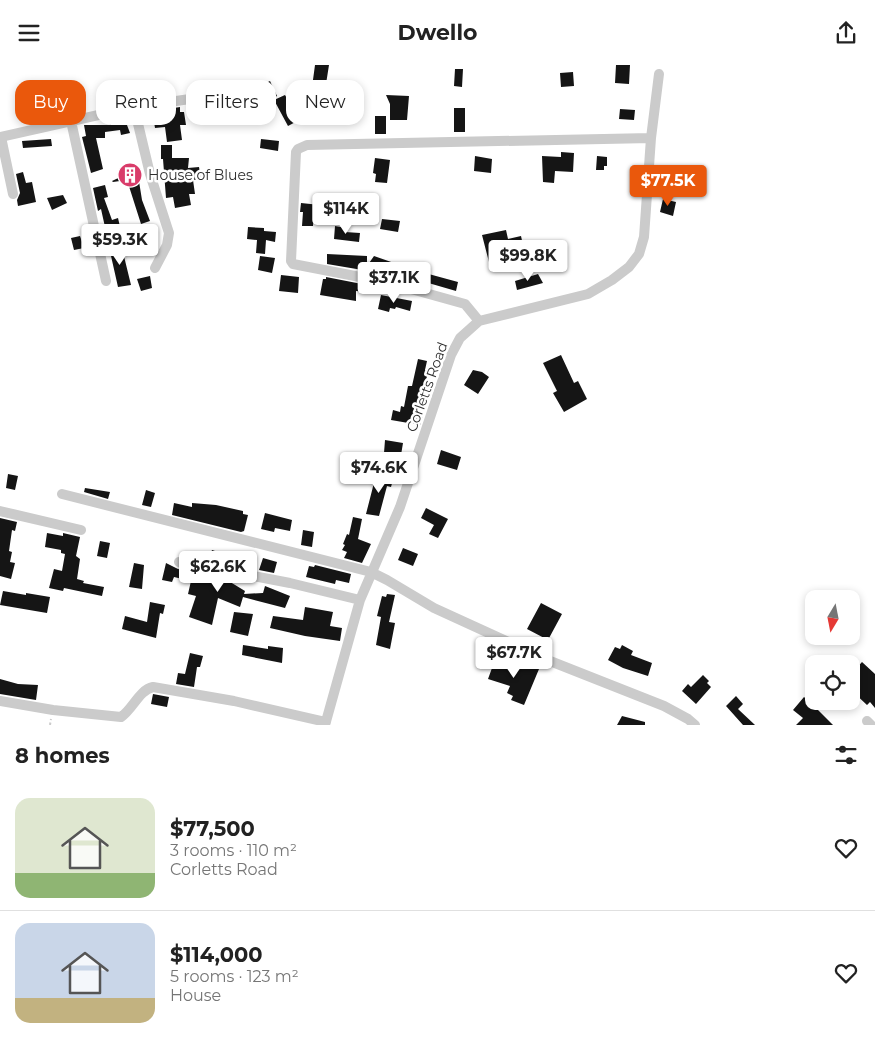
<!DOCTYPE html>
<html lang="en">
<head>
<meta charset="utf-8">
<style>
	body { margin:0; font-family:Montserrat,sans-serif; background:#f6f6f6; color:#222; height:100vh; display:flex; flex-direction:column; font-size:19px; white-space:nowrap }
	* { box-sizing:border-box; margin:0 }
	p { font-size:16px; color:#767676 }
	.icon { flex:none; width:28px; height:28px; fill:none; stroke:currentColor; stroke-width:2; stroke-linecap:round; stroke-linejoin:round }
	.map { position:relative; height:660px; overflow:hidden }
	.drawer { display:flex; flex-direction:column; background:#fff; flex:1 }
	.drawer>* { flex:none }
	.guide { position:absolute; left:15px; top:15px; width:500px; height:45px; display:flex; gap:10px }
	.needle { width:32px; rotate:190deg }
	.fabs { position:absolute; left:805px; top:525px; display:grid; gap:10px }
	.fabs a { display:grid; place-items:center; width:55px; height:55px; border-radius:10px; background:#fff; box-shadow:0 2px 8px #0003; font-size:25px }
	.price { position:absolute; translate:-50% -42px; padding:0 11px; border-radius:5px; background:#fff; color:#222; font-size:16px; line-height:32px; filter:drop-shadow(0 1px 2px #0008) }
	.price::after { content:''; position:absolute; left:50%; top:30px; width:15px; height:11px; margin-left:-8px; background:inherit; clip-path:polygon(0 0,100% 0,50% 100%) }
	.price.on { background:#ea580c; color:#fff }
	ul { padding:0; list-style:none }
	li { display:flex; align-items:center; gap:15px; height:125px; padding:0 15px }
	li+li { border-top:1px solid #e0e0e0 }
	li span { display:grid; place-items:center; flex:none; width:140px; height:100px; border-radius:15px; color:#555 }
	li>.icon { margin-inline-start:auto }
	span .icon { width:60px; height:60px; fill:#fffc; stroke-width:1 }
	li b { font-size:21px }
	h2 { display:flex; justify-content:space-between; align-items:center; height:60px; padding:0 15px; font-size:21px }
	.pill { padding:0 18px; border-radius:15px; background:#fff; box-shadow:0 2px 8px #0003; font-size:18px; line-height:45px }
	.pill.on { background:#ea580c; color:#fff }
	header { display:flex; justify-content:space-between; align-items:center; height:65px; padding:0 15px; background:#fff; font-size:22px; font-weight:700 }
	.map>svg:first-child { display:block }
	.building { fill:#151515 }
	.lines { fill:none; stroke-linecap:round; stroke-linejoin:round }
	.path { stroke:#cbcbcb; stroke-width:2; stroke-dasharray:2.5 2.5; stroke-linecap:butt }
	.street { stroke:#cbcbcb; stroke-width:10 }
	.labels { text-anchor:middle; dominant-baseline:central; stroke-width:5; stroke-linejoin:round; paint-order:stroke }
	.poi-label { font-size:14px; fill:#2e2e2e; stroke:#fff; text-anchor:start }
	.street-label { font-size:14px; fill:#2e2e2e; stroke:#fff }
</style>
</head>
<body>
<header><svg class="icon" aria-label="menu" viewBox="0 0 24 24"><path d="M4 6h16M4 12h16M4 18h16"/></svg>Dwello<svg class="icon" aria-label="share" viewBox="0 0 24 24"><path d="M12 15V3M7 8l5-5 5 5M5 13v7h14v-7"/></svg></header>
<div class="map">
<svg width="875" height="660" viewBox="0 0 875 660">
	<rect width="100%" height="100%" fill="#fff"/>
	<path class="building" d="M 315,0 L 329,0 L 326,19 L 333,20 L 331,39 L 310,37 Z
		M 616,0 L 630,0 L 629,19 L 615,18 Z
		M 455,4 L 463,4 L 462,22 L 454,21 Z
		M 573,7 L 574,21 L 561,22 L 560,8 Z
		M 270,16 L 277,31 L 269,35 L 262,20 Z
		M 62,23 L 66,38 L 58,39 L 54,24 Z
		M 222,29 L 224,49 L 207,50 L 206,30 Z
		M 285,30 L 292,42 L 307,37 L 312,52 L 304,55 L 303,53 L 288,61 L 274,35 Z
		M 386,30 L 409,31 L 407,55 L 390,55 L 390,39 Z
		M 29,35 L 32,53 L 24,54 L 21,36 Z
		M 180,42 L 180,47 L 184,47 L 186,60 L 180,60 L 182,75 L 167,77 L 165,62 L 155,63 L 154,57 L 152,58 L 151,47 Z
		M 454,43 L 465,43 L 465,67 L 454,67 Z
		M 620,44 L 635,45 L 634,55 L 619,54 Z
		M 129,50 L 131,59 L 127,60 L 130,68 L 121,70 L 120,65 L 105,67 L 105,73 L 96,73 L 103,104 L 91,108 L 82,72 L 86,71 L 84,60 L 110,60 L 109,55 Z
		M 375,51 L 386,51 L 386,69 L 375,69 Z
		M 51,74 L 52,81 L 23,83 L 22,76 Z
		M 261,74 L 279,76 L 278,86 L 260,83 Z
		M 161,80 L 172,80 L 172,93 L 189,93 L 188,103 L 199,102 L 201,114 L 193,115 L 195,129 L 189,129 L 191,140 L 175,143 L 173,132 L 166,133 L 163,94 L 161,94 Z
		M 561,87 L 574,88 L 573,107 L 555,106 L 554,118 L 543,117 L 542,91 L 561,92 Z
		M 475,91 L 492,94 L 491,108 L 474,106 Z
		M 597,91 L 607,92 L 607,101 L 604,101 L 604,105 L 596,105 Z
		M 375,93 L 390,95 L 387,118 L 375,117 L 376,109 L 373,108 Z
		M 137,104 L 142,135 L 150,156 L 141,159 L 127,115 L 113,117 L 112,116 Z
		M 23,107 L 26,118 L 32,117 L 36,137 L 18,141 L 17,135 L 20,128 L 16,109 Z
		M 105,120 L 108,132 L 104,133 L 112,155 L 118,153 L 121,166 L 107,171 L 101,144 L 98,146 L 93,123 Z
		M 63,130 L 67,138 L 52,145 L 47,133 Z
		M 663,134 L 676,137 L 673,151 L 660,147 Z
		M 301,138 L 320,140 L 318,147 L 314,147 L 313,161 L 302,161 L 303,147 L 300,147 Z
		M 382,154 L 400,156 L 398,167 L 380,164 Z
		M 335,161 L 346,163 L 345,167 L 360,168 L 359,177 L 334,174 Z
		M 248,162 L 264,163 L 264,166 L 276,167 L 275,177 L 266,175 L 265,189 L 256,188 L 257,175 L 247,174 Z
		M 506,165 L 508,174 L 521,171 L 523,180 L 510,183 L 512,191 L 489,197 L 482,170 Z
		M 80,171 L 84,183 L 74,185 L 71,173 Z
		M 121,179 L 131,220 L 118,222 L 109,182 Z
		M 543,186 L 545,197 L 534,199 L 532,188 Z
		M 327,189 L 367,191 L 367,201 L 374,191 L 414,205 L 458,217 L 456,226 L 425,217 L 424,219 L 411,217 L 386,209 L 327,199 Z
		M 260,191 L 275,193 L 272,208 L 258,205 Z
		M 538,209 L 543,218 L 517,225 L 515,216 Z
		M 281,210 L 299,212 L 298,228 L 279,226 Z
		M 150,211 L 152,223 L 141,226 L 137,214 Z
		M 326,212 L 367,220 L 367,227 L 356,226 L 356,236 L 320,230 L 323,214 L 326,214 Z
		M 381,230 L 412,236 L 410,246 L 396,242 L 395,244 L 390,243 L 389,247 L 378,244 Z
		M 561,290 L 574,318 L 578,316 L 587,334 L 564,347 L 553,328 L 557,326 L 543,298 Z
		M 418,294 L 427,296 L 425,305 L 428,306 L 419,351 L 423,352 L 420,360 L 391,355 L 393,345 L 400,347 L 401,341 L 404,342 L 408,321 L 412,321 Z
		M 473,305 L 482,307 L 489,312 L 478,329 L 464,320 Z
		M 385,375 L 403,378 L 401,390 L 384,388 Z
		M 441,385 L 461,392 L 457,405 L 437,399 Z
		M 386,408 L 394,411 L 391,422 L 387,421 L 379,451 L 366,449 L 376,410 L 384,413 Z
		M 8,409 L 18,411 L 15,425 L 6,423 Z
		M 85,423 L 110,427 L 108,434 L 84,427 Z
		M 146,425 L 155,428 L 151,442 L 142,440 Z
		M 174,438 L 192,442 L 192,438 L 216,440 L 243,446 L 243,449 L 248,450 L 244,466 L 241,467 L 172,450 Z
		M 426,443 L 448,454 L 438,473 L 429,469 L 434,460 L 421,453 Z
		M 265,448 L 292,455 L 290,466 L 275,463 L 274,467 L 261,464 Z
		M 353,452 L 362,454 L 358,474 L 371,479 L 362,498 L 344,493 L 347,487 L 342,485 L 345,480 L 343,479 L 347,469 L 349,470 Z
		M 0,453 L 17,457 L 15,466 L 12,465 L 9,486 L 12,487 L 10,497 L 15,498 L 11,514 L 0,511 Z
		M 303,465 L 314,467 L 312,482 L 301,480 Z
		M 47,468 L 63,471 L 63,468 L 80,472 L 76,491 L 80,494 L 77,514 L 84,516 L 83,518 L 104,522 L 102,531 L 64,523 L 63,526 L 49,523 L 54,504 L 62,506 L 65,489 L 61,488 L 61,485 L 45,482 Z
		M 100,476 L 110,478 L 107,493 L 97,491 Z
		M 403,483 L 418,489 L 413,501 L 398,495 Z
		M 212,485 L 224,489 L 223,491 L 249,496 L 250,503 L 208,496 Z
		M 263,493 L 277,497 L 274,508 L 259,505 Z
		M 134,498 L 144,500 L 142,524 L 129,522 Z
		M 166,498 L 178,504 L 222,512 L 245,526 L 244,529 L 263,528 L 265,521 L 290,531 L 285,543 L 243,532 L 240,542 L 218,533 L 212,560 L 189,552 L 196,531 L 188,529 L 191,516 L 174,512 L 172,517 L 162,515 Z
		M 315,500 L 351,509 L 349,518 L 336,515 L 335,519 L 306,512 L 309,501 L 314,502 Z
		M 3,526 L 26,530 L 26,528 L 50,532 L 47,548 L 0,540 Z
		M 387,529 L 395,530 L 389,557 L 395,558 L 390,584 L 376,580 L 381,552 L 377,551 L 382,531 L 386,532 Z
		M 150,537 L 165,540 L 163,549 L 160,548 L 156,573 L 122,564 L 125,551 L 147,557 Z
		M 541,538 L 562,549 L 548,575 L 527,564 Z
		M 305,542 L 333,547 L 330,561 L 342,563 L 340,576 L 305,571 L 270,563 L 273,551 L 303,555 Z
		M 234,547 L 253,549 L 248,571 L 230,567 Z
		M 243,580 L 268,584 L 268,581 L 283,583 L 282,598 L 242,590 Z
		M 622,580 L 633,586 L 631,590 L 652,598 L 648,611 L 623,603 L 608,595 L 615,582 L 620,584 Z
		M 190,588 L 203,591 L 200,602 L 197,602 L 194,622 L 176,619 L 178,608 L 185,609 Z
		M 496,592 L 526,603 L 528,600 L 539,604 L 524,640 L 511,635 L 513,631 L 507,628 L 510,621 L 488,614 Z
		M 862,597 L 875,609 L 875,643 L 870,637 L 867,640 L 851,625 L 851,609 Z
		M 703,610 L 709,616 L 707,618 L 711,622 L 696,639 L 682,626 L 688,619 L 691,622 Z
		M 0,614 L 18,619 L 38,620 L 36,635 L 0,629 Z
		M 153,629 L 169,632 L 167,642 L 151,639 Z
		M 736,631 L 743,639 L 738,644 L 755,660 L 743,660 L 726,641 Z
		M 804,632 L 814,641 L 833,660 L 796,660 L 803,653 L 793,645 Z
		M 622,651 L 645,657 L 645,660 L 617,660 Z"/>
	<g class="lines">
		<path class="path" d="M 50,660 L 51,654"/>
		<path class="street" d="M 134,42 L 150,109 L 169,168 L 167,180 L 155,203
			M 71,56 L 106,216
			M 0,72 L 134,42 L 190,34
			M 1,72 L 13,129
			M 479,256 L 465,239 L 386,217 L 293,199 L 291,196 L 296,87 L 298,84 L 307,80 L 651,73
			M 62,429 L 371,507 L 387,515 L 434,543 L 550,596 L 664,641 L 688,654 L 695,660
			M 0,446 L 81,465
			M 179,497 L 290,518 L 360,535
			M 0,636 L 53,645 L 121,652 C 133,644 139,625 153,622 L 234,636 L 326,657
			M 867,656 L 871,660
			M 325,660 L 360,535 L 400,442 L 451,290 L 460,273 L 479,256 L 588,229 L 612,215 L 629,202 L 639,189 L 644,172 L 651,73 L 659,9"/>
	</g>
	<defs>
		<symbol id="building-disc" viewBox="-11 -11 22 22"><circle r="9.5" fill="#d93c6a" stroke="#fff"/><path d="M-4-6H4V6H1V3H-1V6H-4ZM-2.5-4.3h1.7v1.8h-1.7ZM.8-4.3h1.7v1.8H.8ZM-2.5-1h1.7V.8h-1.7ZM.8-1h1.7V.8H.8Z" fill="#fff"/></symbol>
	</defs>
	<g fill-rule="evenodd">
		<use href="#building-disc" x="116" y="96" width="28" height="28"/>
	</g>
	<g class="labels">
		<g class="poi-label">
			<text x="148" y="110">House of Blues</text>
		</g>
		<g class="street-label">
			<text transform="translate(427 322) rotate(-70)">Corletts Road</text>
		</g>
	</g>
</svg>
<div class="fabs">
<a><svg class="needle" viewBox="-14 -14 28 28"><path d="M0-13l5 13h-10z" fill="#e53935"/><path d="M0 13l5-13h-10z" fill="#767676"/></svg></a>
<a><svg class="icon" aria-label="locate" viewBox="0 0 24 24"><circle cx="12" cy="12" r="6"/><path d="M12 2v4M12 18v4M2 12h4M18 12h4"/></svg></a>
</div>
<b class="price on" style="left:668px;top:142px">$77.5K</b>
<b class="price" style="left:346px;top:170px">$114K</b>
<b class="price" style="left:120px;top:201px">$59.3K</b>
<b class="price" style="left:528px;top:217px">$99.8K</b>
<b class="price" style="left:394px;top:239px">$37.1K</b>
<b class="price" style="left:379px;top:429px">$74.6K</b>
<b class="price" style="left:218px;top:528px">$62.6K</b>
<b class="price" style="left:514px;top:614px">$67.7K</b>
<div class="guide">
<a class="pill on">Buy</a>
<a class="pill">Rent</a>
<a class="pill">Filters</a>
<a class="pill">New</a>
</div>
</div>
<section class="drawer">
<h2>8 homes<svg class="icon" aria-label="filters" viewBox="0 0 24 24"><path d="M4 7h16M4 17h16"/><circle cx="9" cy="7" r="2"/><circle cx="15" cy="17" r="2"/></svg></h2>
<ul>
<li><span style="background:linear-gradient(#dfe7d0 75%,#8fb573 0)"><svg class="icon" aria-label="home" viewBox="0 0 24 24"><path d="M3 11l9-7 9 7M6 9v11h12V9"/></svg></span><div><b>$77,500</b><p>3 rooms · 110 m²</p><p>Corletts Road</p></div><svg class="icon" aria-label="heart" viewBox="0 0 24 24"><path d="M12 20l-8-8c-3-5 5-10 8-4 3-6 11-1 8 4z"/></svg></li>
<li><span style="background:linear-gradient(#c9d6e8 75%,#c2b280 0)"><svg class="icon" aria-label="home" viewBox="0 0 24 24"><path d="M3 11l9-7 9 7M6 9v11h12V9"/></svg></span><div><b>$114,000</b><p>5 rooms · 123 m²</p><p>House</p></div><svg class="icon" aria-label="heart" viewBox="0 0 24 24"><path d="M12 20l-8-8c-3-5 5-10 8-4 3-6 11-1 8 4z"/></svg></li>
</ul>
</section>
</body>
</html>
